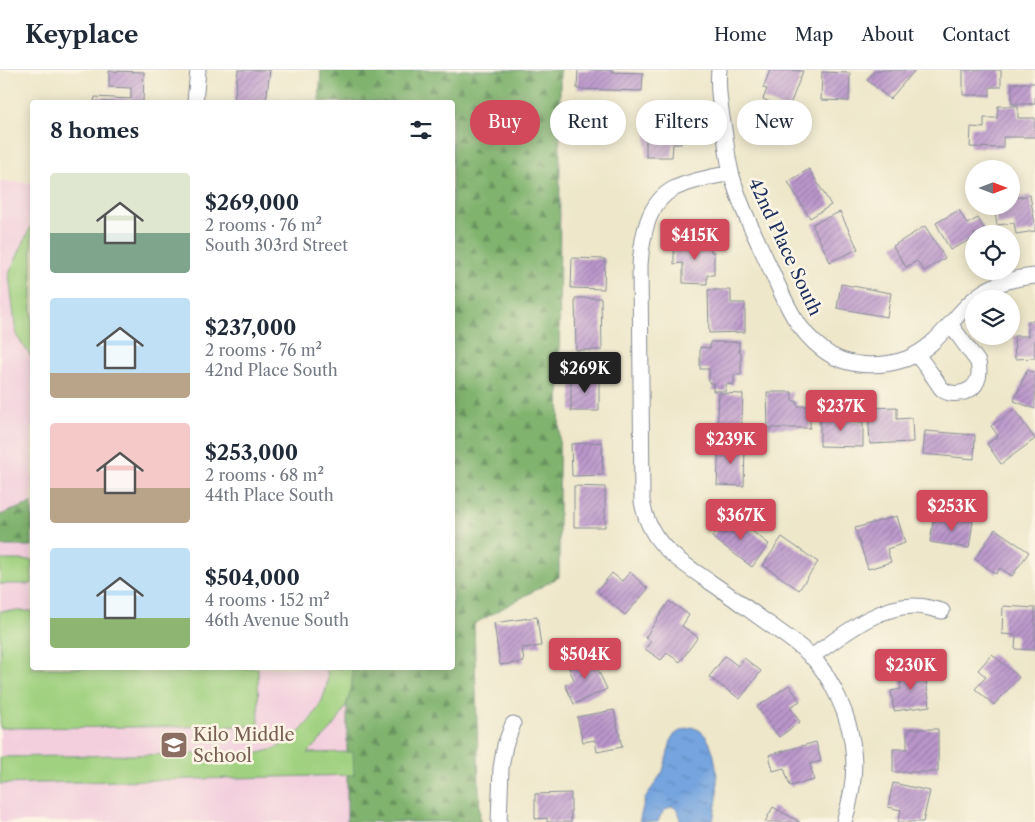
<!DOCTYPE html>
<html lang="en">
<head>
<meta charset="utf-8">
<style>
	body { margin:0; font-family:"Libre Caslon Text",serif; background:#f2f2f3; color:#1f2937; height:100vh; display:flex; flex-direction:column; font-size:19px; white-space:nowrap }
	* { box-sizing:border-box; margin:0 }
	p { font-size:16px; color:#747a83 }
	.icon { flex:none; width:28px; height:28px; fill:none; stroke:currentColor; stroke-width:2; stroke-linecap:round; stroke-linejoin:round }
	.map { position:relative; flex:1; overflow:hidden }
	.side { position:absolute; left:30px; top:30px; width:425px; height:570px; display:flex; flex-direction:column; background:#fff; border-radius:5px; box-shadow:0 2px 12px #0003 }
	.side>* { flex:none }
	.banner { position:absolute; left:470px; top:30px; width:475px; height:45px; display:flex; gap:10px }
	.needle { width:32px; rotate:90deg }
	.fabs { position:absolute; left:965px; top:90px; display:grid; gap:10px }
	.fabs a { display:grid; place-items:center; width:55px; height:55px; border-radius:50%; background:#fff; box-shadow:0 2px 12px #0003; font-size:25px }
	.price { position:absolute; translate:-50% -42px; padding:0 11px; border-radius:5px; background:#d1495b; color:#fff; font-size:16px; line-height:32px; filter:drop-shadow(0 1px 2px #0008) }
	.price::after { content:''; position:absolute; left:50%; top:30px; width:15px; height:11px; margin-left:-8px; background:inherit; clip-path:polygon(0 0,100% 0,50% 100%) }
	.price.current { background:#222; color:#fff }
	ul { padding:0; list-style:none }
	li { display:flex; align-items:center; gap:15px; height:125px; padding:0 20px }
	li span { display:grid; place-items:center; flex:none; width:140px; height:100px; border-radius:5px; color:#555 }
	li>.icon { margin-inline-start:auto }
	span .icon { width:60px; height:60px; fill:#fffc; stroke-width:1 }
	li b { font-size:21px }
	h2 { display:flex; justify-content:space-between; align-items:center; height:60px; padding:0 20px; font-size:21px }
	.chip { padding:0 18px; border-radius:22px; background:#fff; box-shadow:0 2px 12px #0003; font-size:18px; line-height:45px }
	.chip.current { background:#d1495b; color:#fff }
	header { display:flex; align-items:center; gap:30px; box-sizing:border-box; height:70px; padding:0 25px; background:#fff; border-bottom:1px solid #e0e1e3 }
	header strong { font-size:24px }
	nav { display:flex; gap:28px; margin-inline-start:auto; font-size:18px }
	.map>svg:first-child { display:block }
	.built { fill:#f3cfde }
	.forest { fill:url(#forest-firs); stroke:#4e7166 }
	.garden { fill:#a0d180; stroke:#5e806f }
	.water { fill:url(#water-ripples); stroke:#486a9e }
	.building { fill:url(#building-hatch) }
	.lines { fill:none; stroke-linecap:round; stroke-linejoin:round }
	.minor-casing { stroke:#848b94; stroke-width:17 }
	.minor { stroke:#fff; stroke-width:15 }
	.labels { text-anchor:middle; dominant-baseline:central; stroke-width:5; stroke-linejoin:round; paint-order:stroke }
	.street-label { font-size:18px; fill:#1b2f5e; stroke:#fcf5e5 }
	.education-label { font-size:18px; fill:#785e54; stroke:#fcf5e5; text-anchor:start }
</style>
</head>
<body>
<header>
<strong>Keyplace</strong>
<nav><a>Home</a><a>Map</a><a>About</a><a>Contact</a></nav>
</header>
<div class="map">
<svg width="1035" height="752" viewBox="0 0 1035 752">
	<defs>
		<pattern id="forest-firs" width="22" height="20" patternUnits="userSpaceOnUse" patternTransform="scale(1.25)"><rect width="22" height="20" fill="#80b36e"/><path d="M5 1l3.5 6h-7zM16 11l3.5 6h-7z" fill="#68925e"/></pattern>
		<pattern id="water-ripples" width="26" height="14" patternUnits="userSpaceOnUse" patternTransform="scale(1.25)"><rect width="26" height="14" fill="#75a4de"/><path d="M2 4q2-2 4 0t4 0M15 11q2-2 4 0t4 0" fill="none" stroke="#5f86b7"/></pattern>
		<pattern id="building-hatch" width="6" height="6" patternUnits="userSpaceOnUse" patternTransform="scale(1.25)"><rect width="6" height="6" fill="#bb96cb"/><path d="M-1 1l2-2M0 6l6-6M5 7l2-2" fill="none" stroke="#977ba8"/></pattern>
	</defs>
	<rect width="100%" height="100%" fill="#fcf5e5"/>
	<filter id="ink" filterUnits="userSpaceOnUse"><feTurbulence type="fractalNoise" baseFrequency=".02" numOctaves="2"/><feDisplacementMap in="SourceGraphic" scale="10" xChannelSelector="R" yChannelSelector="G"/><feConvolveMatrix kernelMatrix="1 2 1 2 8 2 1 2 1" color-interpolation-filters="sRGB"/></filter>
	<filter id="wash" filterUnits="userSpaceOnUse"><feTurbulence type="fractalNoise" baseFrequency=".0096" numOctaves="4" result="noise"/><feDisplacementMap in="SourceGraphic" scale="20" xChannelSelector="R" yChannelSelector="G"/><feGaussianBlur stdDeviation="1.12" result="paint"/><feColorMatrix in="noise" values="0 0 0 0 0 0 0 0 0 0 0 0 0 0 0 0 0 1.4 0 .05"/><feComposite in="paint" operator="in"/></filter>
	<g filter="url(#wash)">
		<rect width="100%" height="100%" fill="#eee7ca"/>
		<path class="built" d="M 0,111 L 32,113 L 32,433 L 0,445 Z
			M 0,476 L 32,476 L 32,598 L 347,598 L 347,752 L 0,752 Z"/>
		<path class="forest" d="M 321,0 L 560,0 L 559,507 L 474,554 L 480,752 L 347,752 L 347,598 L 452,598 L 452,32 L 319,32 Z
			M 32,433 L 32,476 L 0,476 L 0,445 Z"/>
		<path class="garden" d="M 32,154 L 32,288 L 16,265 L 9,204 Z
			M 0,490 L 32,490 L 32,514 L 0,514 Z
			M 0,541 L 32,541 L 32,598 L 258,598 L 259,656 L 0,658 Z
			M 327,598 L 352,598 C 354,621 345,644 329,662 C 322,669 314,676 307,683 L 353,682 L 354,705 L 0,714 L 0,687 L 259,683 C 265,681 273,680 278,677 C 300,667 324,637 327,613 C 328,608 327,603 327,598 Z"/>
		<path class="water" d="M 692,657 C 693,658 698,659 699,660 C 717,671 718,711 717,729 C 716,737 714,744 713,752 L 680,752 C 680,744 679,740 672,736 C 665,739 660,744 658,752 L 639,752 L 645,729 L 663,701 L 672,667 L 678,662 Z"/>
		<g id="blocks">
			<path class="building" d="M 238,0 L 270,0 L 266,32 L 234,32 Z
				M 578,0 L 613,0 L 613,2 L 643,3 L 642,21 L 577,19 Z
				M 770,0 L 803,1 L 788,40 L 763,29 L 767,19 L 763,18 Z
				M 876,0 L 915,0 L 890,29 L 867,10 Z
				M 963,0 L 1001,0 L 1001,17 L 990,17 L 990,25 L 963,25 Z
				M 109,1 L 144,2 L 143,32 L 94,32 L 95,27 L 131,29 L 131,18 L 109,17 Z
				M 822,2 L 850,3 L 849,31 L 821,30 Z
				M 1012,13 L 1035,13 L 1035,34 L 1012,34 Z
				M 998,36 L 1018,36 L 1018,48 L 1035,48 L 1035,67 L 1003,67 L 1003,78 L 970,77 L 971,57 L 984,58 L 984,48 L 997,48 Z
				M 646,39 L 674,39 L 674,59 L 682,59 L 681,74 L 673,74 L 672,87 L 646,87 Z
				M 809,99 L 831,135 L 810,148 L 788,112 Z
				M 1030,125 L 1035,154 L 1035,161 L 1016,164 L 1014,153 L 997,155 L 994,136 L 1011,136 L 1011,129 Z
				M 959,140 L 967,154 L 978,148 L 986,162 L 982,164 L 974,164 L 974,168 L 950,180 L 936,153 Z
				M 840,142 L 858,179 L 830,192 L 812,154 Z
				M 925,156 L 945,188 L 924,201 L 917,191 L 906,197 L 893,176 Z
				M 682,172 L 711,172 L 711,182 L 714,182 L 714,205 L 707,205 L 707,214 L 683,213 L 683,193 L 674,194 L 674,176 L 682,176 Z
				M 572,188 L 605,189 L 604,219 L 571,218 Z
				M 841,214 L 891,223 L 887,247 L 837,238 Z
				M 708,220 L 731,220 L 731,233 L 745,233 L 745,262 L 709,263 Z
				M 575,228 L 601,228 L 602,280 L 576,280 Z
				M 1028,251 L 1035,251 L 1035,288 L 1015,289 L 1014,266 L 1028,266 Z
				M 710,272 L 739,272 L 739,282 L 741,282 L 741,305 L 734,305 L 734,315 L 726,314 L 726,321 L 713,321 L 713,313 L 709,313 L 709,299 L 700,299 L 700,277 L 710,278 Z
				M 1027,300 L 1035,303 L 1035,339 L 1014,331 Z
				M 571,307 L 599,307 L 599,341 L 571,341 Z
				M 767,322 L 792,322 L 792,331 L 797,331 L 797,336 L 810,336 L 810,358 L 768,358 Z
				M 719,323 L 743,324 L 741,367 L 717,366 Z
				M 897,337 L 897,349 L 912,348 L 913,372 L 870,374 L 868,338 Z
				M 1014,339 L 1035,369 L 1001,394 L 987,374 L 998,366 L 991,356 Z
				M 820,347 L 852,347 L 852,352 L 863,352 L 863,377 L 820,376 Z
				M 925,361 L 975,365 L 974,389 L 923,384 Z
				M 602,372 L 603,405 L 572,406 L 571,374 Z
				M 719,374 L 745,375 L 744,416 L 717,415 Z
				M 574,416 L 605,417 L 605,457 L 574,457 Z
				M 729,444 L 769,474 L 752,497 L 712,467 Z
				M 897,446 L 905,473 L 887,479 L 891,492 L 868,499 L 855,458 Z
				M 934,446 L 973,451 L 969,478 L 930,472 Z
				M 995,459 L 1029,482 L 1012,506 L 1000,498 L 996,504 L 975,489 Z
				M 782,467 L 818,492 L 799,520 L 763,495 Z
				M 630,502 L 648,519 L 625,545 L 597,521 L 612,503 L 622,511 Z
				M 669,531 L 689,545 L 682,556 L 698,567 L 680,592 L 667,583 L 661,590 L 645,579 L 651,571 L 645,568 Z
				M 1003,536 L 1035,538 L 1035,580 L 1015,579 L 1016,565 L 1002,564 Z
				M 537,547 L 541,576 L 522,578 L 524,592 L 500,595 L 494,553 Z
				M 992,584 L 1019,607 L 994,635 L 975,619 L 986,607 L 978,600 Z
				M 591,585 L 607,619 L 574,634 L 565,615 L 574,610 L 568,596 Z
				M 725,586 L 738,596 L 744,588 L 761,601 L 740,629 L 709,607 Z
				M 924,599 L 930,636 L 894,641 L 891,621 L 901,619 L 899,602 Z
				M 789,615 L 800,631 L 790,637 L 800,652 L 779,667 L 757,637 Z
				M 614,640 L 622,677 L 597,682 L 595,670 L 583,672 L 577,647 Z
				M 907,659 L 938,659 L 938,702 L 893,702 L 893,679 L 907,679 Z
				M 816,672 L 821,691 L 810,694 L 814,710 L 790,716 L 784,698 L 773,701 L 769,685 Z
				M 893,713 L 930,721 L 923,752 L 898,752 L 901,740 L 888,737 Z
				M 571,723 L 571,752 L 547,752 L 547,748 L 535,749 L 535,724 Z
				M 773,737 L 800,752 L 765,752 Z"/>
		</g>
	</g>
	<g filter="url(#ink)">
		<use href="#blocks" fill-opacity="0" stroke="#848b94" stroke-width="1"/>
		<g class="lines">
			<defs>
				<path id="minor" d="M 719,0 C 717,17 720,36 723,53 C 726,70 727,89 732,106 C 741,139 757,169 771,200 C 785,231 795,258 822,279 C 845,298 880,298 906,289 C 936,278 951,249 974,229
					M 195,32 L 198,0
					M 731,103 C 713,107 692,110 675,118 C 647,132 642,167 640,195 L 642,431 C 649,474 677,489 710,512 C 730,525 749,540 769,554 C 783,564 798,574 811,586 C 823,598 831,612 838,627 C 858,669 858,708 844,752
					M 974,229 C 991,214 1013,208 1035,206
					M 916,284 C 923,292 929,301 935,309 C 937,312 940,317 942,319 C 950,326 964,324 972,318 C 980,311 980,302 978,292 L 950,254
					M 811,587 C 842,566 877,535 916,536 C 925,536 933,539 942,541
					M 499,752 L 501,698 L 505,675 L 513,654"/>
			</defs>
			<use href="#minor" class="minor-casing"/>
			<use href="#minor" class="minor"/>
		</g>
	</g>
	<defs>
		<symbol id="school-square" viewBox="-11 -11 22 22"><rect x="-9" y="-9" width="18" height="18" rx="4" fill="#8d6e63" stroke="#fcf5e5"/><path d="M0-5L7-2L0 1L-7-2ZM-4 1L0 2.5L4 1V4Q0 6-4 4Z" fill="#fff"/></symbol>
	</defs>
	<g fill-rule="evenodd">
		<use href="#school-square" x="158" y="659" width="32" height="32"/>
	</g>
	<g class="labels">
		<g class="street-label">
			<text transform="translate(785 177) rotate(65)">42nd Place South</text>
		</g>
		<g class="education-label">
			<text x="193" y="665">Kilo Middle<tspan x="193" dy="21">School</tspan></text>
		</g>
	</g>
</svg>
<div class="fabs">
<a><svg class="needle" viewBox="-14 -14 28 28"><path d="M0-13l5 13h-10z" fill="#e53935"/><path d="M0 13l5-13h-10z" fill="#747a83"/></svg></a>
<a><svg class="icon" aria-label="locate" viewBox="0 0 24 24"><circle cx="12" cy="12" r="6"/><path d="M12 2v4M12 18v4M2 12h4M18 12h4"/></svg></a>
<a><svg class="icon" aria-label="layers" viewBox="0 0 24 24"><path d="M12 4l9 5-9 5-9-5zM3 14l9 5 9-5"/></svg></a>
</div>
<b class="price" style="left:695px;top:191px">$415K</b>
<b class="price current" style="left:585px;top:324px">$269K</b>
<b class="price" style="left:841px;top:362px">$237K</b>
<b class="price" style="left:731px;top:395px">$239K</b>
<b class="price" style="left:952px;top:462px">$253K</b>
<b class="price" style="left:741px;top:471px">$367K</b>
<b class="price" style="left:585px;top:610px">$504K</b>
<b class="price" style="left:911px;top:621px">$230K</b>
<div class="banner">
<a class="chip current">Buy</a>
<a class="chip">Rent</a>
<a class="chip">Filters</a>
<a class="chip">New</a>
</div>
<section class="side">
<h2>8 homes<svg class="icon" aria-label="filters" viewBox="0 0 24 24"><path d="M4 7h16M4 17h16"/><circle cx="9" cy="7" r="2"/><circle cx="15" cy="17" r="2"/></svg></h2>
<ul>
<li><span style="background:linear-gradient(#dfe7d0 60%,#7fa58c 0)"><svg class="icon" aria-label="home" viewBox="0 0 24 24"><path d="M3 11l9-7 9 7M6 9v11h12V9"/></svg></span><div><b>$269,000</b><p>2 rooms · 76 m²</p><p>South 303rd Street</p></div></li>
<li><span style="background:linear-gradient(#bfe0f5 75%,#b9a48a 0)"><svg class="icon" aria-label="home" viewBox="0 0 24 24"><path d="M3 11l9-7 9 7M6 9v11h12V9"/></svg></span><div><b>$237,000</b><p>2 rooms · 76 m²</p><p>42nd Place South</p></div></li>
<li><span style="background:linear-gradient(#f6c9c9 65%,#b9a48a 0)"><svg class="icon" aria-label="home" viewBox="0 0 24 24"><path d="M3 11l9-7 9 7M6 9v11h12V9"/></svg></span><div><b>$253,000</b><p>2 rooms · 68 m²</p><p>44th Place South</p></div></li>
<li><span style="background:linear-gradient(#bfe0f5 70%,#8fb573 0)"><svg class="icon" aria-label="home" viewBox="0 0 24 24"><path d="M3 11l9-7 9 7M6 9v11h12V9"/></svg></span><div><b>$504,000</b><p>4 rooms · 152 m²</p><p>46th Avenue South</p></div></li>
</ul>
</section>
</div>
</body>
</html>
